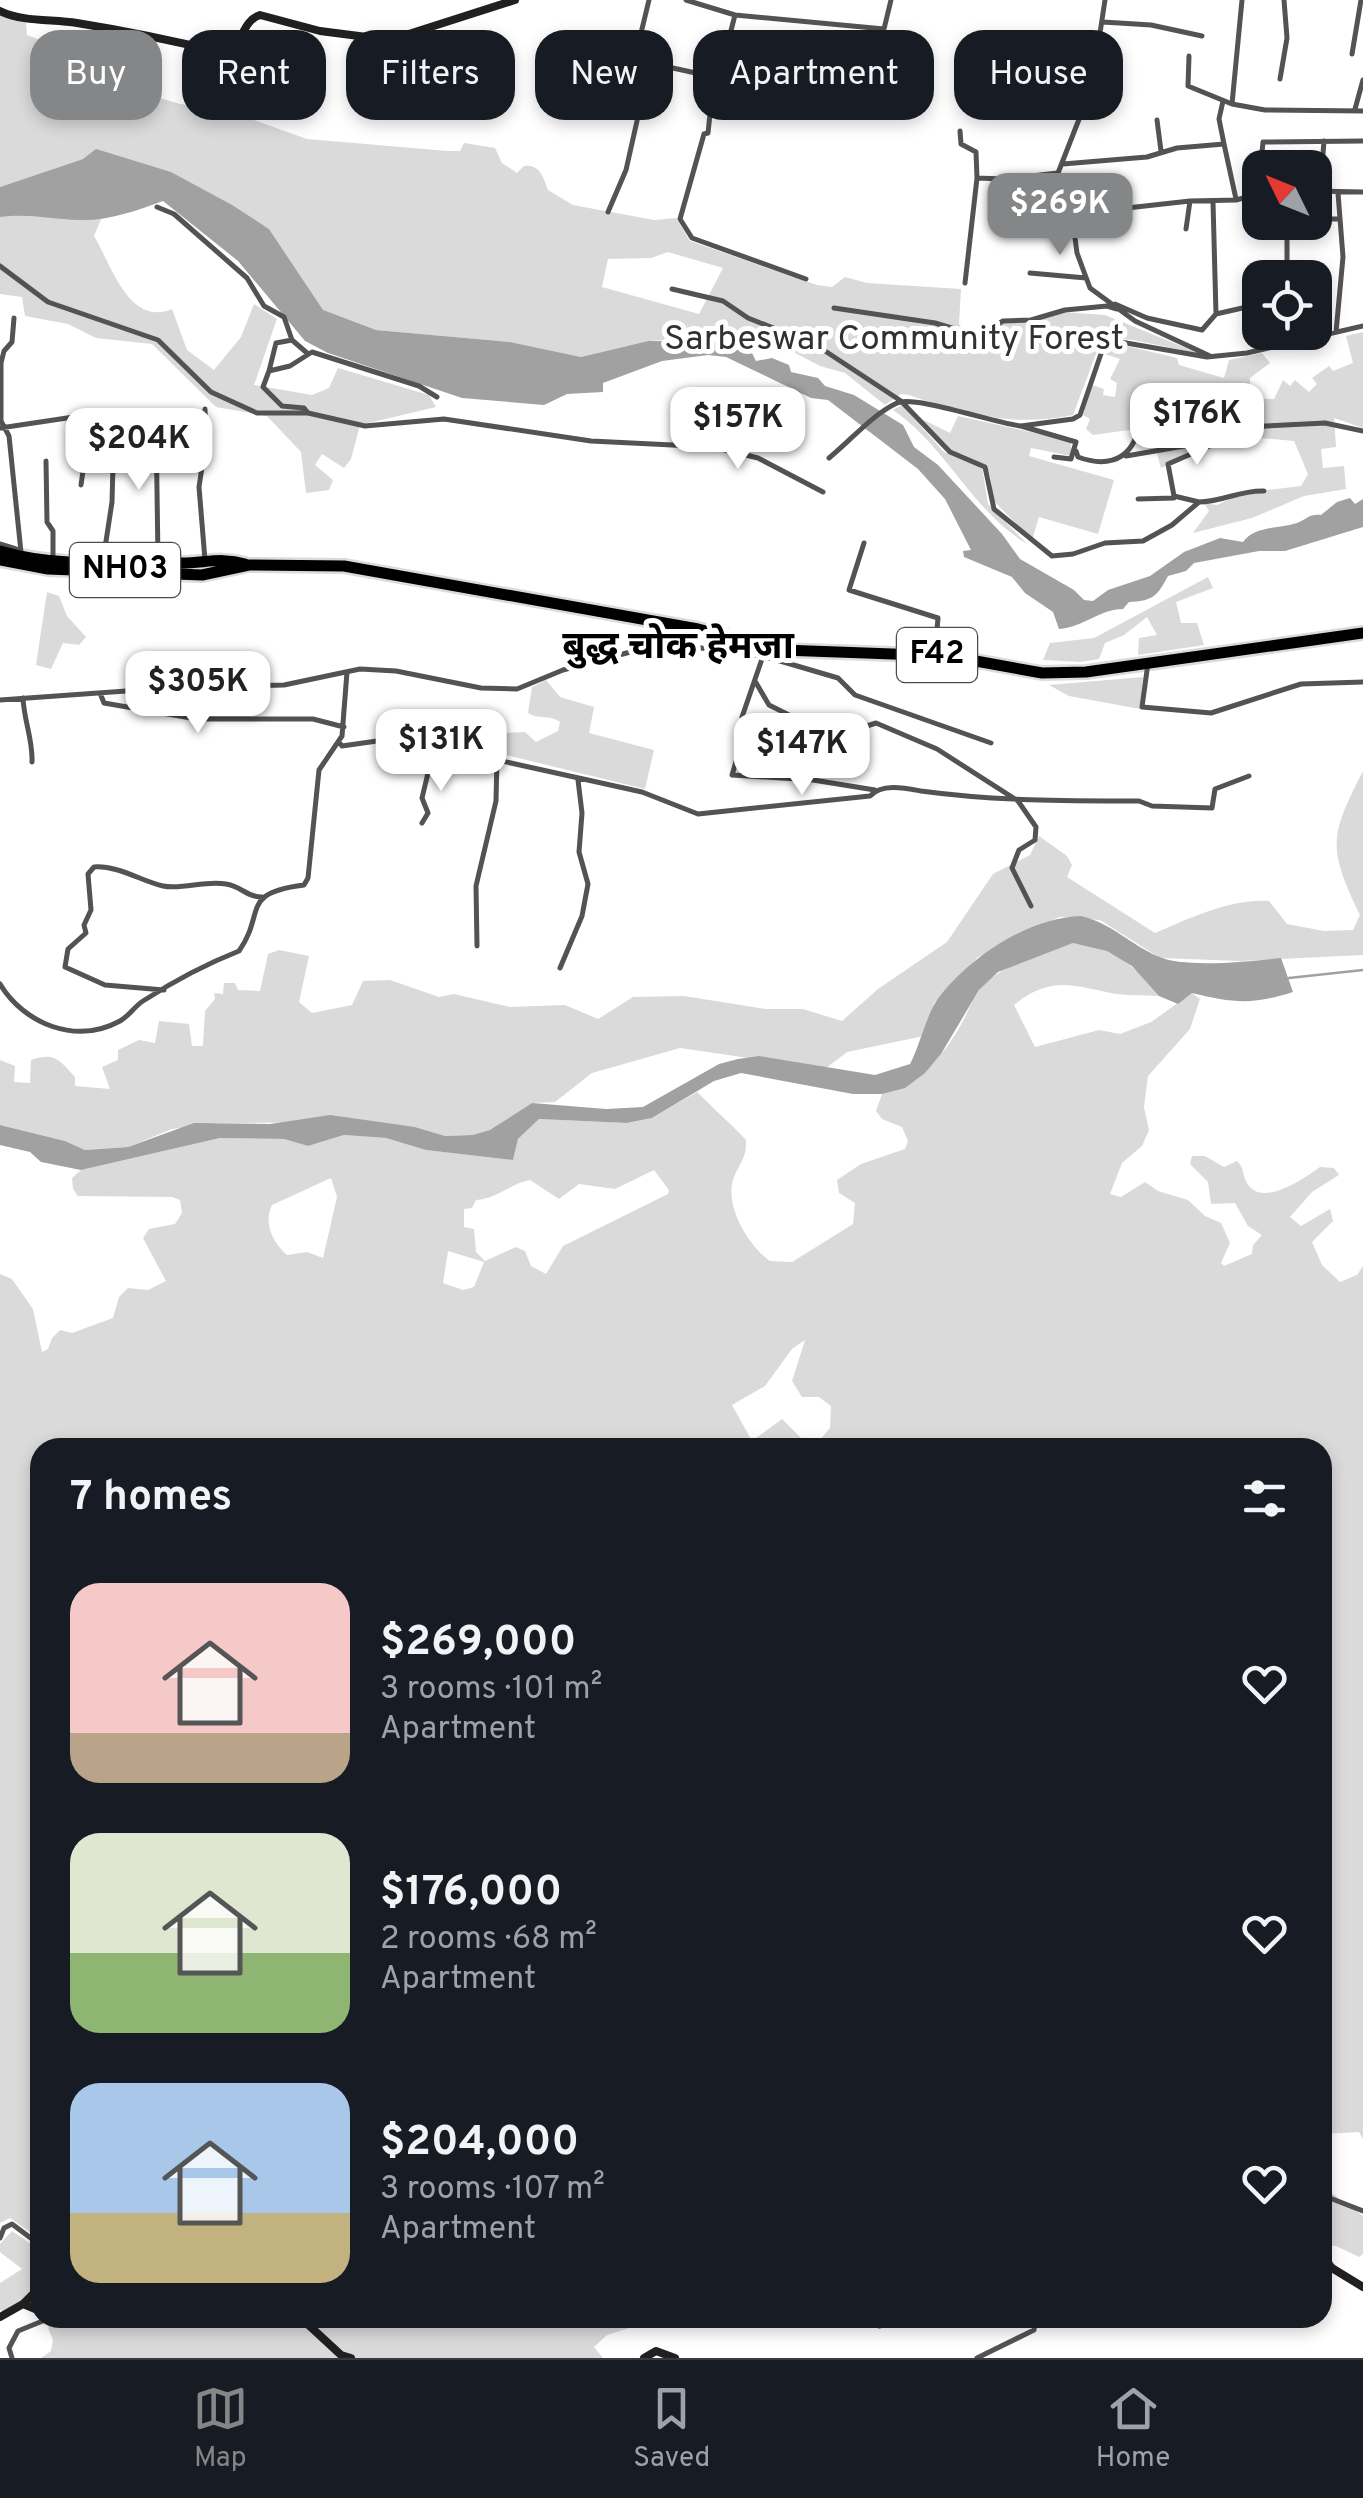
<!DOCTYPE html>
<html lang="en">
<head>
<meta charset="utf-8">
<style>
	body { margin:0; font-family:Overpass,"Noto Sans Devanagari",sans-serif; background:#242831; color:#f1f3f6; height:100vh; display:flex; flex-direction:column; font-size:38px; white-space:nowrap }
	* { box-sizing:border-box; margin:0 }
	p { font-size:32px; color:#9ea1a6 }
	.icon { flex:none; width:55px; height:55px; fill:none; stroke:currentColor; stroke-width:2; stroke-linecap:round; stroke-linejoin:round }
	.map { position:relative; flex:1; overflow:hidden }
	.details { position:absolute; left:30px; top:1438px; width:1302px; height:890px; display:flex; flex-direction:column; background:#171b24; border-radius:30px; box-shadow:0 5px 15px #0003 }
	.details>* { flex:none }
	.hud { position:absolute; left:30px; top:30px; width:1305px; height:90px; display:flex; gap:20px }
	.needle { width:65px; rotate:313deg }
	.controls { position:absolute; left:1242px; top:150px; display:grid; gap:20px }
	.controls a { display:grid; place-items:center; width:90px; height:90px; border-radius:20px; background:#171b24; box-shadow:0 5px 15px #0003; font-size:50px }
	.price { position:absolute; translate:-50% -85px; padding:0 22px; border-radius:20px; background:#fff; color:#222; font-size:32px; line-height:65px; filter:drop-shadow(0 2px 5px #0008) }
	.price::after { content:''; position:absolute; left:50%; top:60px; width:30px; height:22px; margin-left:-15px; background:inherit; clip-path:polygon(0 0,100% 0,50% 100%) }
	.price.on { background:#858687; color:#fff }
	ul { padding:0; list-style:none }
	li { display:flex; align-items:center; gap:30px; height:250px; padding:0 40px }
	li span { display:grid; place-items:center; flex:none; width:280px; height:200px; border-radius:30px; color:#555 }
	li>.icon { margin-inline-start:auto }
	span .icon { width:120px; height:120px; fill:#fffc; stroke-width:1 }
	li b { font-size:42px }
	h2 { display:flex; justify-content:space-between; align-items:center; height:120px; padding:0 40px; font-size:42px }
	.chip { padding:0 35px; border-radius:30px; background:#171b24; box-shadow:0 5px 15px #0003; font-size:35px; line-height:90px }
	.chip.on { background:#858687; color:#fff }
	.menu { display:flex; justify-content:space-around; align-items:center; height:140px; border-top:2px solid #363941; background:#171b24; font-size:28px; color:#9ea1a6 }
	.menu a { display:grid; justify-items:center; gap:5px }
	.menu .on { color:#858687 }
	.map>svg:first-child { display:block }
	.green { fill:#dadada; fill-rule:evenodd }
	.water { fill:#a1a1a1 }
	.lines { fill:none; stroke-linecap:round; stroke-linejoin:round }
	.stream { stroke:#a1a1a1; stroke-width:2.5 }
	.highway-casing { stroke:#dbdbdb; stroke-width:16 }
	.street { stroke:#535353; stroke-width:5 }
	.secondary { stroke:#202020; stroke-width:8 }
	.highway { stroke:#000; stroke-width:11 }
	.labels { text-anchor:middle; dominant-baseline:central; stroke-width:10; stroke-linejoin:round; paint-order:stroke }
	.shield { fill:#fff; stroke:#4c4c4c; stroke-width:2.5 }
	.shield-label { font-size:32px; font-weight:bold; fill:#000 }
	.park-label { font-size:35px; fill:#313131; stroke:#fff }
	.neighbourhood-label { font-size:38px; font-weight:bold; fill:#000; stroke:#fff }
</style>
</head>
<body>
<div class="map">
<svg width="1363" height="2358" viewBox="0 0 1363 2358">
	<rect width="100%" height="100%" fill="#fff"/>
	<path class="green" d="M 0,14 L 26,21 L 27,35 L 106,66 L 140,92 L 180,104 L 220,108 L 307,139 L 448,151 L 460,151 L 464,143 L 495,148 L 502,163 L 517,173 L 524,166 C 540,163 544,179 548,190 L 573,205 L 654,220 L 676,218 L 690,241 L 817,285 L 832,287 L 845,277 L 867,283 L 961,289 L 959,324 L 967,332 L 954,331 L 978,337 L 1004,323 L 1063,312 L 1105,315 L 1201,354 L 1133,340 L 1102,338 L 1073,415 C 1012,427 967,415 909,395 L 901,394 L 885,405 L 845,373 L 820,366 L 774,342 L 719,329 L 692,331 L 689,339 L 648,341 L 581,357 L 510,342 L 376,330 L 323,311 L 269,229 L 171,172 L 83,159 L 0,187 ZM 668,252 L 723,268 L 699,314 L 602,287 L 608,259 L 651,258 Z
		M 26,213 L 79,220 L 102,217 L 94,236 C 112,266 129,327 172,309 L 187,350 L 214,370 L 241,337 L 254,304 L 277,319 L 254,385 L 312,395 L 329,388 L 338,368 L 429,395 L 436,407 L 360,425 L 351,459 L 344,468 L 322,454 L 315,465 L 333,480 L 329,490 L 306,493 L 301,452 L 267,416 L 216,407 L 152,344 L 96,338 L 68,324 L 25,316 L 22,297 L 0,294 L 0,217 Z
		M 1363,332 L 1363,428 L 1334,418 L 1336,447 L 1321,449 L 1323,468 L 1344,466 L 1346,489 L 1304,496 L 1252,518 L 1193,533 L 1209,511 L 1204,503 L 1217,505 L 1243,493 L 1301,486 L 1308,474 L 1294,441 L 1238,436 L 1161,468 L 1156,450 L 1160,447 L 1158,426 L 1093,435 L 1086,429 L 1090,419 L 1083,415 L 1092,385 L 1104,389 L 1103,395 L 1115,397 L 1117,383 L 1110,379 L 1120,359 L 1105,354 L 1114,343 L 1177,358 L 1179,365 L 1224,378 L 1229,360 L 1262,353 L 1270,363 L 1250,378 L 1250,398 L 1274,399 L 1283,380 L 1290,386 L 1295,380 L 1309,392 L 1317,384 L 1312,378 L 1329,366 L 1333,371 L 1353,363 L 1346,336 Z
		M 902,405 L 944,452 L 982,467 L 988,504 L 1027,544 C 971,510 946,446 893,410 Z
		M 958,416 L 1071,441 L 1071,456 L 1031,448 L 1029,456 L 1114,480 L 1098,534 L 1039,517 L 1032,540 L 992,499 C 993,452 978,471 950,450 C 939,442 931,429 922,419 L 950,433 Z
		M 1208,577 L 1213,588 L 1176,602 L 1181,623 L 1197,623 L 1204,645 L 1138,655 L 1139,638 L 1157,635 L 1147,617 L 1124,635 L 1105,643 L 1099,659 L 1080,662 L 1043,660 L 1050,643 L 1094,638 Z
		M 47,592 L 59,596 L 67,616 L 86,637 L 79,645 L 63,643 L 51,669 L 36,665 Z
		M 1143,677 L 1140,709 L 1069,696 L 1049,685 Z
		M 546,680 L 560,697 L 594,707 L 589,733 L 654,750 L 645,789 L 502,754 L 504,733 L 525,732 L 536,742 L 558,731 L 560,722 C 550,714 538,720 528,713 L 532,687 Z
		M 1363,771 L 1363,955 L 1241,961 L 1160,958 L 1100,920 L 1059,917 L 978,957 L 934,1003 L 924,1036 L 847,1052 L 825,1069 L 680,1048 L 592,1073 L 555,1102 L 532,1103 L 490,1131 L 474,1135 L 445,1136 L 415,1127 L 367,1122 L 217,1123 L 172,1129 L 128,1147 L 85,1150 L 65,1141 L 0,1125 L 0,1060 L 15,1066 L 14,1082 L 30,1083 L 31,1060 C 54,1052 59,1059 75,1077 L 75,1086 L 110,1089 L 102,1067 L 118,1060 L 118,1050 L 139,1040 L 155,1043 L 159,1021 L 189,1024 L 192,1046 L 203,1046 L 205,1011 L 215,999 L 214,993 L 223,994 L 224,983 L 235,983 L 238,990 L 260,991 L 268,954 L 279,950 L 309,956 L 299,1002 L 312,1013 L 352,1005 L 363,981 L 390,980 L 439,997 L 454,994 L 510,1007 L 565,1005 L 598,1019 L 633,997 L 684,996 L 765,1009 L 803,1009 L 842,1021 L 878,989 L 947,942 L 993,874 L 1030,855 L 1039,836 L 1067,856 L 1072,865 L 1067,877 L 1155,933 C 1191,918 1229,899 1269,901 L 1287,924 L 1324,931 L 1353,930 L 1360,915 C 1328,848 1329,837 1363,771 Z
		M 1073,943 C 1108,943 1139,968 1159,996 C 1143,995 1126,996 1111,993 C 1071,985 1050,976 1014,1005 L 1035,1047 L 1099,1030 L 1120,1034 L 1151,1022 L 1192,993 L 1200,999 L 1190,1029 L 1148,1076 L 1144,1107 L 1149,1130 L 1142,1146 L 1122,1163 L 1110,1194 L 1121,1197 L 1145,1182 L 1158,1191 L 1188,1200 L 1205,1216 L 1221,1223 L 1230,1243 L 1221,1263 L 1224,1266 L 1252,1254 L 1253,1245 L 1262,1235 L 1248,1226 L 1235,1203 L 1211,1204 L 1208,1182 L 1190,1164 L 1192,1156 L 1205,1156 L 1224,1167 L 1237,1161 C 1245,1169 1242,1175 1247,1183 C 1262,1209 1306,1177 1320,1167 L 1334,1168 L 1339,1175 L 1312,1192 L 1290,1217 L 1301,1226 L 1330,1209 L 1333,1221 L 1312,1242 L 1322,1265 L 1340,1282 L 1357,1275 L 1363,1266 L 1363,2139 L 1359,2132 L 1323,2134 L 1322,1448 L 40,1448 L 40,2239 L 10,2218 L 0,2223 L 0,1274 L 12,1279 L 33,1309 L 42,1352 L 48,1349 L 52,1338 L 60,1330 L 72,1333 L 113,1318 L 119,1297 L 128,1288 L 148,1290 L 166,1281 L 143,1238 L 149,1229 L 175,1224 L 182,1213 L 180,1200 L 172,1197 L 78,1196 L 73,1189 L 72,1178 L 81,1170 L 220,1138 L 284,1139 L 308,1146 L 344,1135 L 386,1138 L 427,1150 L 513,1160 L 518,1139 L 539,1119 L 628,1123 L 652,1118 L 697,1092 C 713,1108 730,1123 746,1140 C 747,1157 740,1162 734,1177 C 723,1205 749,1246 770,1261 L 792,1262 L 853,1224 L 855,1203 L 839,1193 L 837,1180 L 861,1164 L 905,1149 L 908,1141 L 902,1127 L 882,1119 L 876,1111 L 882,1094 C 920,1083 943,1057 962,1023 C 968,1012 973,998 981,988 C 1002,963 1043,955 1073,943 ZM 654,1170 L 669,1190 L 668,1194 L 563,1246 L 546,1274 L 531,1266 L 525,1251 L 516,1247 L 485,1261 L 476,1252 L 474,1229 L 464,1227 L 464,1209 L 472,1208 L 476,1200 C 499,1198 509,1184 530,1180 L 559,1199 L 579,1184 L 615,1189 ZM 331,1178 L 337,1197 L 323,1258 L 307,1252 L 287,1255 C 273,1243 263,1223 272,1205 ZM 448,1251 L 484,1262 L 474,1287 L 463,1290 L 443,1283 ZM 805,1340 L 792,1381 L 802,1397 L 819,1397 L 831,1406 L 830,1428 L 819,1441 L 804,1441 L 782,1419 L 752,1441 L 732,1405 L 765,1386 L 792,1349 Z
		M 1322,2186 L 1363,2216 L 1363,2254 L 1359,2257 L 1336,2246 L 1323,2245 Z
		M 12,2231 L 40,2250 L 40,2281 L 24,2300 L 4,2312 L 0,2310 L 0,2283 L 22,2269 L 0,2252 L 0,2244 Z
		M 54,2318 L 661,2318 L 607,2335 L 594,2347 L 603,2358 L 41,2358 L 51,2351 L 53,2340 L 48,2328 Z"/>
	<path class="water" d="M 96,149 L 171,172 L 232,205 L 269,229 L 323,310 L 376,330 L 510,342 L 581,357 L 648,341 L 753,342 L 759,346 L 752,353 L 756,361 L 772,358 L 789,365 L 791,372 L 818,378 L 825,386 L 854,395 L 903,425 L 914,447 L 938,465 L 1002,534 L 1020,559 L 1074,590 L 1084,600 L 1093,601 L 1108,590 L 1150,576 L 1184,552 L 1220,538 L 1243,542 C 1255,525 1279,529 1297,523 C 1308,519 1308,514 1321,515 L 1337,502 L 1350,498 L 1355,504 L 1363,499 L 1363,527 L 1285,551 L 1259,551 L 1194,563 L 1186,571 L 1168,576 C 1157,597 1152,601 1129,602 L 1123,609 C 1100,609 1084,627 1059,629 L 1053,612 L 1025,593 L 1012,577 L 964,557 L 963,551 L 971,550 L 945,499 L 918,469 L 828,400 L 811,398 L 726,357 L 708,355 L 662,361 L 603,383 L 603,392 L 567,394 L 544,405 L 462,398 L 328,353 L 305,341 L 238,261 L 163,201 C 136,211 108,221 79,220 C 51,219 28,213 0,217 L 0,187 L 83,159 Z
		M 1081,916 C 1111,923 1130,944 1157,956 C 1185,969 1250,961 1281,958 L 1293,992 C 1252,1005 1233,1003 1192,993 L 1178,1004 L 1159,996 L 1132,966 L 1107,951 L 1073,943 L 998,972 L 979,990 L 941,1054 L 925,1073 L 905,1088 L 882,1094 L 853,1094 L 741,1073 L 714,1081 L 652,1118 L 627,1123 L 539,1119 L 518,1139 L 513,1160 L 426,1150 L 386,1138 L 344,1135 L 308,1146 L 284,1139 L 220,1138 L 81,1170 L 41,1162 L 30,1152 L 0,1145 L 0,1125 L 65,1141 L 85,1150 L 128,1147 L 194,1123 L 270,1124 L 330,1115 L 415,1127 L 445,1136 L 473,1135 L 490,1130 L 532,1103 L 606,1109 L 643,1107 L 719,1064 L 738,1059 L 759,1056 L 875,1075 L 910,1064 C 919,1047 928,1012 937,1000 C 969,957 1028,918 1081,916 Z"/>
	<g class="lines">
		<path class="stream" d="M 1289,978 L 1363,970"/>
		<defs>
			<path id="highway" d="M 0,551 C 57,568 123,562 182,563 C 205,563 222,557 245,564
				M 0,560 L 48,569 L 202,575 L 249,565 L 344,566 L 698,629 L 782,650 L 948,656 L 1042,673 L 1086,672 L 1363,633"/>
		</defs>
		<use href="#highway" class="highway-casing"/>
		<path class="street" d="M 686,0 L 735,15 L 884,29 L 891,0
			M 1105,0 L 1092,86 L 1058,173 L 1072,215 L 1077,253 L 1090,288 L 1135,321 L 1210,356
			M 735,15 L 720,73 L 714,77 L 708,133 L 704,134 L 680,219 L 692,238 L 806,279
			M 1103,22 L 1151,25 L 1202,36
			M 1352,54 L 1361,0
			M 1189,56 L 1188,86 L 1232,104 L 1265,110 L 1363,111
			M 650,63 L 714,77
			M 550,75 L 551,51 L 586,43 L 602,44 L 607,48 L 605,62 L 628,68 L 635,58
			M 1280,79 L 1287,38 L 1284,0
			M 1232,104 L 1242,0
			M 1355,109 L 1363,80
			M 1157,120 L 1161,151
			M 960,131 L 961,144 L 976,152 L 977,178
			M 1224,144 L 1236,199
			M 1063,164 L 1147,157 L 1177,148 L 1224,144 L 1219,119 L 1223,101
			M 1315,191 L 1363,192
			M 1320,191 L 1324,141
			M 1258,193 L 1263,142 L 1363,141
			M 1213,202 L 1216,314 L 1260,304
			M 157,207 L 174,214 L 247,278 L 264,306 L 284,317 L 292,340 L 307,353
			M 608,212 L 626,170 L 650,63 L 635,58 L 649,0
			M 1073,214 L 1190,201 L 1236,200 L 1258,194
			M 1315,219 L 1339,219
			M 1287,222 L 1287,278
			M 1186,229 L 1190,201
			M 0,266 L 48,302 L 158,340 L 211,392 L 257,413 L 308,413 L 365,426 L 444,419 L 591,441 L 713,447 L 758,458 L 823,492
			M 1030,273 L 1086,278
			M 965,283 L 977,178 L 1004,179 L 1058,173
			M 672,289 L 723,301 L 748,318 L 816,345 L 901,401 L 950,452 L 985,467 L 994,509 L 1052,556 L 1073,554 L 1105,543 L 1143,541 L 1172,525 L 1199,502 C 1222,502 1240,490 1264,491
			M 1115,304 L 1147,318 L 1202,330 L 1216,314
			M 834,308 L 935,323 L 978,336 L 1003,321 L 1031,320 L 1065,310 L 1107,306 L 1117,309
			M 14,318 L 12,342 L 4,351 L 1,363 L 1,421 L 9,436 L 21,552
			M 1336,332 L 1343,257 L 1338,193
			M 269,371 L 276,343 L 292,340
			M 205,409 L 206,440 L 199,487 L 205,560
			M 308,413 L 304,408 L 282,406 L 263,387 L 269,371 L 290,366 L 312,352 L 419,386 L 437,397
			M 156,422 L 158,559
			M 0,428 L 87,415
			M 1076,451 L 1078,457 C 1102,466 1126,463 1136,437
			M 1126,456 L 1225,439 L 1265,426 L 1325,423 L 1363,431
			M 1054,457 L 1071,459 L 1076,442 L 1021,426 L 1073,419 L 1080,415 L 1105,342 L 1109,340 L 1207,357 L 1247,353 L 1363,326
			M 829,458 C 850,441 873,414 897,403 C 914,395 995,423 1021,426
			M 46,461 L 47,522 L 53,531 L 53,557
			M 81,485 L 83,471 L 156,461
			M 1138,499 L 1174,498
			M 1199,502 L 1174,496 L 1168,464 L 1221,441
			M 864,543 L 849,590 L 938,618 L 935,652
			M 0,544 L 16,549
			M 103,561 L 112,502 L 113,465
			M 763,656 L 838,678 L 855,695 L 991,743
			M 1148,663 L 1142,707 L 1211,713 L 1301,684 L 1363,682
			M 755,681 L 769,705 L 811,726
			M 100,693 L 104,703 L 197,719 L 313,719 L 344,727
			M 23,698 C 24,721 33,740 32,762
			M 0,700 L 168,688 L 284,685 L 360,669 L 396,671 L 481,688 L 517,689 L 563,670 L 649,647 L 678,645 L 763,656 L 742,717 L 748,722 L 845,733 L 876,723 L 937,749 L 1018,801 L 1036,827 L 1035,840 L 1019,850 L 1012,868 L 1031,906
			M 748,722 L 732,775 L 813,780 L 875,790
			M 339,742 L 342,746 L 398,738 L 642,792 L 698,814 L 870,796 C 882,783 905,788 921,791 C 994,801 1066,801 1139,801 L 1152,806 L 1212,808 L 1215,789 L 1249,776
			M 422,823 L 428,813 L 422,798 L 434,748
			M 477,946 L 476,886 L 496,801 L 497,759
			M 560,968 L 582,916 L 588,884 L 579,852 L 582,813 L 578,780
			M 0,984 C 24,1024 76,1045 120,1021 C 129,1016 135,1006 143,1001 C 174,981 206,964 239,951 C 266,913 239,893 304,885 L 308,878 L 319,770 L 342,736 L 347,672
			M 164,990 L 105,985 L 65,967 L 68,949 L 86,933 L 84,925 L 91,910 L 88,874 L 94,867 C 118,865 143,882 163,886 C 183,890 205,880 226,884 C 241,886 246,897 262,897
			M 1322,2195 L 1363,2211
			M 0,2238 L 4,2228 L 12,2224 L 40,2245
			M 1322,2251 L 1333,2267
			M 881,2318 L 879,2326 L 919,2318
			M 948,2318 L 955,2318
			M 965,2318 L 1003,2325 L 1035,2322 L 1034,2330 L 977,2358
			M 12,2358 L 9,2348 L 18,2331 L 50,2318"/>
		<path class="secondary" d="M 0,11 C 23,22 51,19 77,23 C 127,31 175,41 224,53 C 244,47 240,22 260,15 L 320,31 L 390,40 L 515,0
			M 1322,2262 L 1363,2287
			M 23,2304 L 40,2311
			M 0,2317 L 23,2304 L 40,2287
			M 301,2318 L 341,2355 L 351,2358
			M 644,2358 L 656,2351 L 675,2358"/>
		<use href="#highway" class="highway"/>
	</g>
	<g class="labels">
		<g class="shield">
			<rect x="70" y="543" width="110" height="54" rx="8"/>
			<rect x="897" y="628" width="80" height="54" rx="8"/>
		</g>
		<g class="shield-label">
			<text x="125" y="570">NH03</text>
			<text x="937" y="655">F42</text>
		</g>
		<g class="park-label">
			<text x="894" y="340">Sarbeswar Community Forest</text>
		</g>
		<g class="neighbourhood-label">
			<text x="678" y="648">बुद्ध चोक हेमजा</text>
		</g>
	</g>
</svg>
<div class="controls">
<a><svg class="needle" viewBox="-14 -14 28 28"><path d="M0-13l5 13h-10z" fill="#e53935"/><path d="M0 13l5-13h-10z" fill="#9ea1a6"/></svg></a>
<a><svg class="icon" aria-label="locate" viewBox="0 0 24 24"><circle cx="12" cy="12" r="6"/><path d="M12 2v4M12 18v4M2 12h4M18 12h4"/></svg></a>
</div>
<b class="price on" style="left:1060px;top:258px">$269K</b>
<b class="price" style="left:1197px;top:468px">$176K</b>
<b class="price" style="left:738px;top:472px">$157K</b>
<b class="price" style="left:139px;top:493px">$204K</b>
<b class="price" style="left:198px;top:736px">$305K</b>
<b class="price" style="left:441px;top:794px">$131K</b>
<b class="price" style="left:802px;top:798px">$147K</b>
<div class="hud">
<a class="chip on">Buy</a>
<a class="chip">Rent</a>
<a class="chip">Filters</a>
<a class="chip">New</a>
<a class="chip">Apartment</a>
<a class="chip">House</a>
</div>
<section class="details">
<h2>7 homes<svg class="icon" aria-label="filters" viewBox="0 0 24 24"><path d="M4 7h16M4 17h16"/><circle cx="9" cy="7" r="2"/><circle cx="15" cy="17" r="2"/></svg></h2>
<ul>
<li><span style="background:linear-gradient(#f6c9c9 75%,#b9a48a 0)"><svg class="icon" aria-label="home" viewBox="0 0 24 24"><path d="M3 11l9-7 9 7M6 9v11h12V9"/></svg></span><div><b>$269,000</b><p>3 rooms · 101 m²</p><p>Apartment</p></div><svg class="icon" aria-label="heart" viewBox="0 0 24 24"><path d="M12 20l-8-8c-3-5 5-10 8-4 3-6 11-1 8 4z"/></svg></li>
<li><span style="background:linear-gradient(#dfe7d0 60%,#8fb573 0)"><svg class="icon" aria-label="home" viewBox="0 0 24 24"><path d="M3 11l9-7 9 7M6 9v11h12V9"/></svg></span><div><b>$176,000</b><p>2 rooms · 68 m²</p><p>Apartment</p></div><svg class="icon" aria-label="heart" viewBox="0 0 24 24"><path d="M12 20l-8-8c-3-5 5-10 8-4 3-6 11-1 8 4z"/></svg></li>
<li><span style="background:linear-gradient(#a9c7e8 65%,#c2b280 0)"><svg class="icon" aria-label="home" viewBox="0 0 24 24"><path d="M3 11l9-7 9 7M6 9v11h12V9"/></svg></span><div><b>$204,000</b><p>3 rooms · 107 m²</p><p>Apartment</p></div><svg class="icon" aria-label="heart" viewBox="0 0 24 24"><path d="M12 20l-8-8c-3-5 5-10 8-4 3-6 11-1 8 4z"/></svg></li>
</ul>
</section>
</div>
<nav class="menu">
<a class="on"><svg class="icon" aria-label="map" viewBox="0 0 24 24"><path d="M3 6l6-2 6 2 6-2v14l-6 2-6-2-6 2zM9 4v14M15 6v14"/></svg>Map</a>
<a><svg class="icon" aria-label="saved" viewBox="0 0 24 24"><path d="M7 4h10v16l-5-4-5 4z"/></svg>Saved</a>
<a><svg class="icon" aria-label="home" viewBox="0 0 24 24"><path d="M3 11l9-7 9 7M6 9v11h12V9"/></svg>Home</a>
</nav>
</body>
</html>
